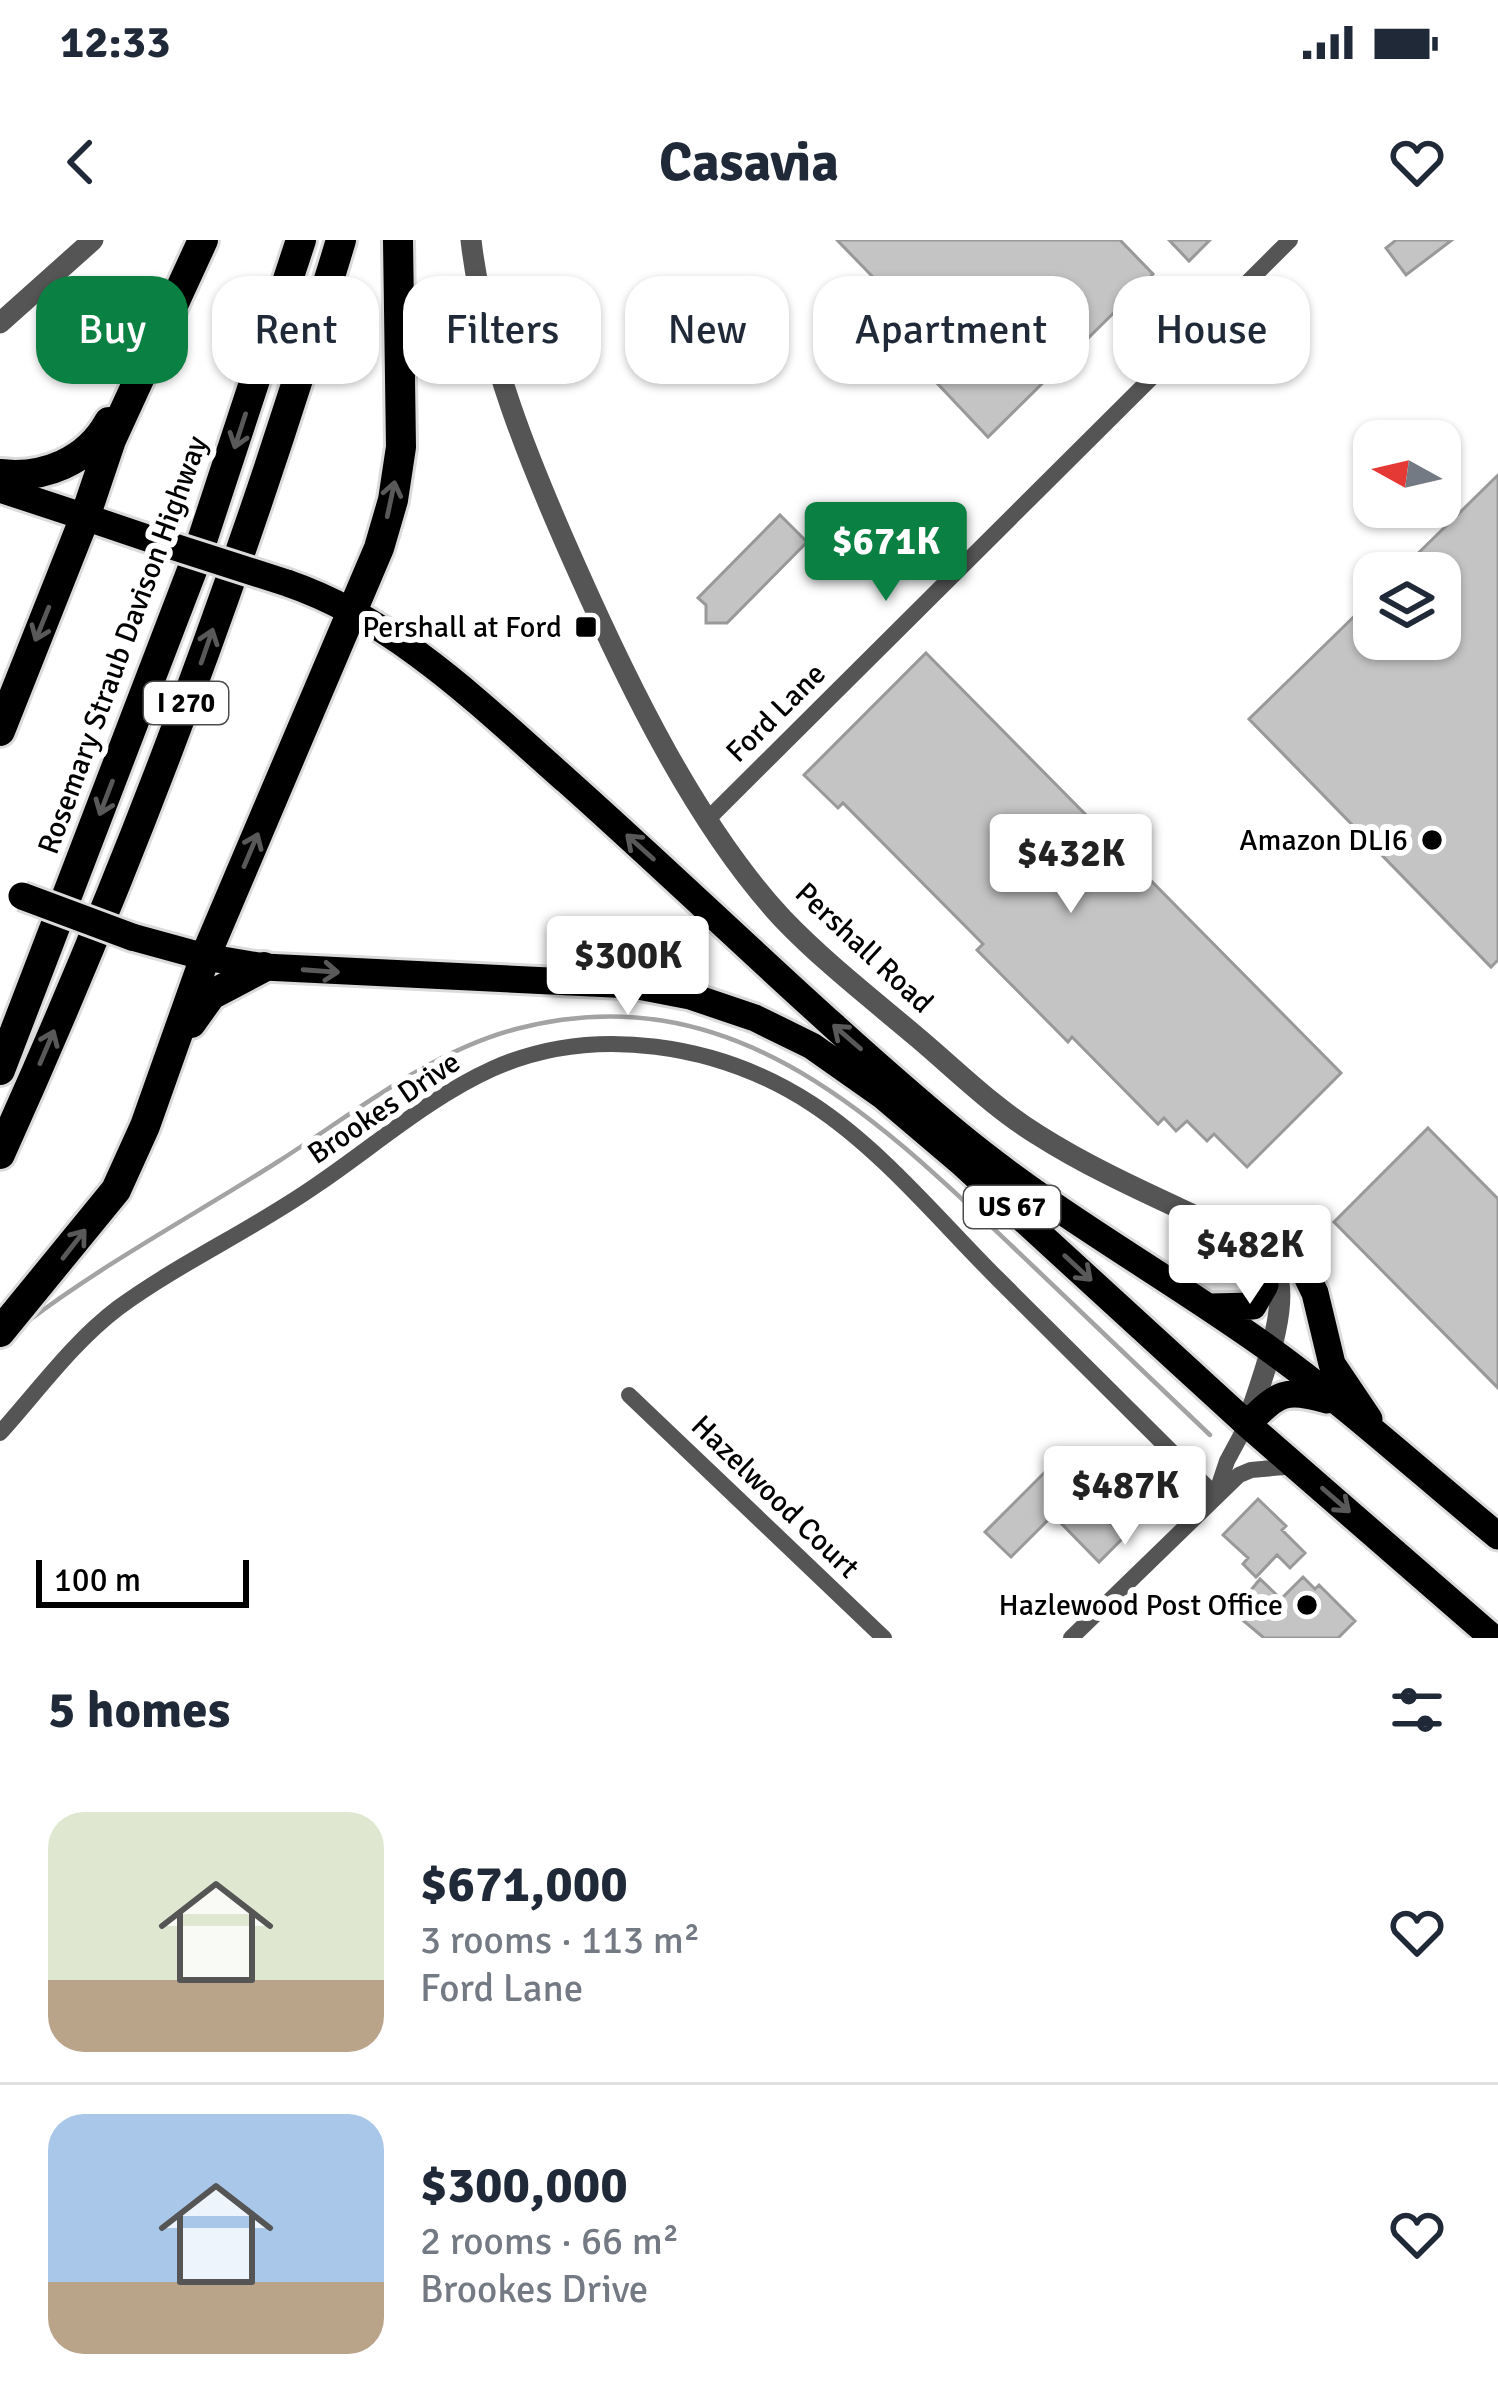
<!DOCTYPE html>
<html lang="en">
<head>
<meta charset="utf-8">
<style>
	body { margin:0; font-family:Signika,sans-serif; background:#f2f2f3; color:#1f2937; height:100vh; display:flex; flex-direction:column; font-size:45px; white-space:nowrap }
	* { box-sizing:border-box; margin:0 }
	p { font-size:39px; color:#747a83 }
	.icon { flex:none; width:66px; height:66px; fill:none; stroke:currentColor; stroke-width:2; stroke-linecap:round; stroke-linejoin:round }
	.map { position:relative; height:1398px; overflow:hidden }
	.panel { display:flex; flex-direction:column; background:#fff; flex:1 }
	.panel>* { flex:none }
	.guide { position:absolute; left:36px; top:36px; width:1428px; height:108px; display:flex; gap:24px }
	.needle { width:78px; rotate:278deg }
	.tools { position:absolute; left:1353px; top:180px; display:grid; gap:24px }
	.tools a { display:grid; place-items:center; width:108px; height:108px; border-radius:24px; background:#fff; box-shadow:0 3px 9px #0004; font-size:60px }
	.scale { position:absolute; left:36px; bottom:30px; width:213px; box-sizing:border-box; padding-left:12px; border:6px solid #000; border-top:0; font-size:33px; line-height:42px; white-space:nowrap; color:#000; -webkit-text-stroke:9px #fff; paint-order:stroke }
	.price { position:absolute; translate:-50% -102px; padding:0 27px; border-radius:12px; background:#fff; color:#222; font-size:39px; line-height:78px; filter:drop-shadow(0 3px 6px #0008) }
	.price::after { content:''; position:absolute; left:50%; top:72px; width:36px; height:27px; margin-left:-18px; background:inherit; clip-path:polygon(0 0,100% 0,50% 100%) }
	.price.current { background:#0b8043; color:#fff }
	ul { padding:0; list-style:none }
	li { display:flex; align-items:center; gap:36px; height:300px; padding:0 48px }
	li+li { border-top:3px solid #e0e1e3 }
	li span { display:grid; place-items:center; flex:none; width:336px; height:240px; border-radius:36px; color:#555 }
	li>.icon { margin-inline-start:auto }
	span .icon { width:144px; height:144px; fill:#fffc; stroke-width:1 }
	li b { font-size:51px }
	h2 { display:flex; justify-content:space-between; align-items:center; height:144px; padding:0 48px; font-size:51px }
	.chip { padding:0 42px; border-radius:36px; background:#fff; box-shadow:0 3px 9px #0004; font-size:42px; line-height:108px }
	.chip.current { background:#0b8043; color:#fff }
	.status { display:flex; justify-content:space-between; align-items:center; height:84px; padding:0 60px; background:#fff; direction:ltr }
	.status svg { height:33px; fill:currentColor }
	header { display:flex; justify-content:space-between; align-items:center; height:156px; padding:0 48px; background:#fff; font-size:54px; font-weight:700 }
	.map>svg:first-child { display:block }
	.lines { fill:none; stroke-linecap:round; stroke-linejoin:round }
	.stream { stroke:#a3a3a3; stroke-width:4.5 }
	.building { fill:#c4c4c4; stroke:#999; stroke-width:3 }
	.primary-casing { stroke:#dbdbdb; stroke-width:33 }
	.trunk-casing { stroke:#dbdbdb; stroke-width:33 }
	.motorway-casing { stroke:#dbdbdb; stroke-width:36 }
	.minor { stroke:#555; stroke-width:16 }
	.tertiary { stroke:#555; stroke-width:21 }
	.primary { stroke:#000; stroke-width:27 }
	.trunk { stroke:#000; stroke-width:27 }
	.motorway { stroke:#000; stroke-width:30 }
	.trunk-bridge-casing { stroke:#dbdbdb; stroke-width:33; stroke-linecap:butt }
	.trunk-bridge { stroke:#000; stroke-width:27 }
	.oneway { stroke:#595959 }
	.poi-dot { fill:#000; stroke:#fff; stroke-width:4.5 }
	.labels { text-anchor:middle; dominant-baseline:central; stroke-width:12; stroke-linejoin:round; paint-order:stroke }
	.shield { fill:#fff; stroke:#4c4c4c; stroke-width:3 }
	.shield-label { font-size:27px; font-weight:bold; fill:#000 }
	.poi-label { font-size:30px; fill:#000; stroke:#fff; text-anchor:end }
	.street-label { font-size:30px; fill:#000; stroke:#fff }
</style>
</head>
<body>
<div class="status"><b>12:33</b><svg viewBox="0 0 49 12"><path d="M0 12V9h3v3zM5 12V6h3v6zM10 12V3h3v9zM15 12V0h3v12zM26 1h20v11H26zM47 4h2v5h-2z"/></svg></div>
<header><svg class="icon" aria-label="back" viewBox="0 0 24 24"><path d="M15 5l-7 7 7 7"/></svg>Casavia<svg class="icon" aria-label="heart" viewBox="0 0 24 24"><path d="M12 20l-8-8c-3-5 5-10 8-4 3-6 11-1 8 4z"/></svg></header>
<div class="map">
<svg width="1498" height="1398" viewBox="0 0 1498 1398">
	<rect width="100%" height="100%" fill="#fff"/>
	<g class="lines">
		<path class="stream" d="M 27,1082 C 106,1022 196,974 279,921 C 354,873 429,812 516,789 C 728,733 873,874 1013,1007 C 1079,1070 1144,1132 1210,1195"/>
	</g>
	<path class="building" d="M 837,0 L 1120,0 L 1153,34 L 988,197 L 883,86 L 901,66 Z
		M 1169,0 L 1210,0 L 1189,21 Z
		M 1396,0 L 1452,0 L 1406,35 L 1386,8 Z
		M 1498,235 L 1498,720 L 1491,727 L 1249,479 L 1374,357 L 1374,399 L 1440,399 L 1440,333 L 1398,333 Z
		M 780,275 L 807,302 L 727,383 L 706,383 L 706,365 L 698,358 Z
		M 926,413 L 1341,833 L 1247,927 L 1214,894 L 1207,901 L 1187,881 L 1176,891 L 1164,878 L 1158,884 L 1072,797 L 1068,802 L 977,710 L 983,704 L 843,563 L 838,568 L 804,535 Z
		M 1428,888 L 1498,959 L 1498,1148 L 1334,982 Z
		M 1062,1215 L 1091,1243 L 1081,1253 L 1124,1297 L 1099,1322 L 1053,1275 L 1011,1317 L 985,1292 Z
		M 1258,1259 L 1286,1286 L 1282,1290 L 1305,1313 L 1290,1328 L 1277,1315 L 1256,1337 L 1243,1324 L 1248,1318 L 1223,1295 Z
		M 1303,1337 L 1315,1349 L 1319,1345 L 1355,1381 L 1338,1398 L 1264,1398 L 1233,1372 L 1260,1339 L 1281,1359 Z"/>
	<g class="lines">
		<defs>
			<path id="primary" d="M 0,249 L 85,277"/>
			<path id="trunk" d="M 85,277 L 156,301
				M 287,343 C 396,380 482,466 567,541 C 698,658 823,782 959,895 C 1055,974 1164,1034 1265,1106 C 1346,1164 1421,1233 1498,1296
				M 132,697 L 205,717 L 264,727 L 633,745 L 690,756 L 755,778 L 812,806 L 883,856 L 963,924 L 1247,1184 L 1493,1398
				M 1240,997 L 1284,1011 L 1300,1022 L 1315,1053 L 1332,1124 L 1369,1179
				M 1210,1067 L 1253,1066 L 1265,1045 L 1263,1016
				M 1247,1184 C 1279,1153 1283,1148 1327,1160"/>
			<path id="motorway" d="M 0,234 C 43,239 87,222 109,182
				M 0,491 L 85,277 L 111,200 L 203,0
				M 191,783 L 211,755 L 264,727
				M 0,830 L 194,325 L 301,0
				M 0,914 C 134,617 248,312 341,0
				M 0,1092 L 116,950 L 145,886 L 205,717 L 379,308 L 393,260 L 401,207 L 398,0"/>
		</defs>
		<use href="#primary" class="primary-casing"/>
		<use href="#trunk" class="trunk-casing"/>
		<use href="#motorway" class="motorway-casing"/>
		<path class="minor" d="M 709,578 L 1290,0
			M 629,1155 L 884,1398
			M 0,1193 C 37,1152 73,1102 118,1068 C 181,1022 254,989 318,944 C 374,906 430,857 492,829 C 594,783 720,804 812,864 C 881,909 939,980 997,1038 C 1070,1110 1142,1183 1215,1255
			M 1216,1254 L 1227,1221 L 1247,1184
			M 1071,1398 L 1239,1235 L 1251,1230 L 1296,1226"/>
		<path class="tertiary" d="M 471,0 C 484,113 530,224 576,327 C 627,442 696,585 782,678 C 824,722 872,759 918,798 C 957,831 994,868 1038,895 C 1101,935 1172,964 1240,997 C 1252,1006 1266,1016 1274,1029 C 1294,1061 1258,1149 1247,1184
			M 0,83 L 93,0"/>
		<use href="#primary" class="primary"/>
		<use href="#trunk" class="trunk"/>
		<use href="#motorway" class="motorway"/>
		<defs>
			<path id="trunk-bridge" d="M 156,301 L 287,343
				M 22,656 L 132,697"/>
		</defs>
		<use href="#trunk-bridge" class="trunk-bridge-casing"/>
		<use href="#trunk-bridge" class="trunk-bridge"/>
	</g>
	<defs><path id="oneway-shaft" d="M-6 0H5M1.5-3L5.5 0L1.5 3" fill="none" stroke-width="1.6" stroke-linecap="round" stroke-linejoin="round" transform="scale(3)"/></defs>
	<g class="oneway">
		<use href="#oneway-shaft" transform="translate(240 191) rotate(108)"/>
		<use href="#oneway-shaft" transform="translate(391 259) rotate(-78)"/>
		<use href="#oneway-shaft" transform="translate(42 384) rotate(112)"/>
		<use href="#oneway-shaft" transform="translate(207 406) rotate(-71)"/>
		<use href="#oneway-shaft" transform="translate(106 558) rotate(111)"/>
		<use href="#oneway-shaft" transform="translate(640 607) rotate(-138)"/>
		<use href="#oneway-shaft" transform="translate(251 610) rotate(-67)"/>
		<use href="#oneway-shaft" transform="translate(321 731) rotate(4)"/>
		<use href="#oneway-shaft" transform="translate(847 797) rotate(-139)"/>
		<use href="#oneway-shaft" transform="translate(47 807) rotate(-67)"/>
		<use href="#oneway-shaft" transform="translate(74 1004) rotate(-52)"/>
		<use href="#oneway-shaft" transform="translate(1078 1028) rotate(43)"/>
		<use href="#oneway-shaft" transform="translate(1336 1260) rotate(41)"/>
	</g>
	<g class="poi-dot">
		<rect x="574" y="375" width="24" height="24" rx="6"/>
		<circle cx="1432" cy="600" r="12"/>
		<circle cx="1307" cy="1365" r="12"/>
	</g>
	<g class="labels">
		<g class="shield">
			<rect x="144" y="442" width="84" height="42" rx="9"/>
			<rect x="964" y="946" width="96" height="42" rx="9"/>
		</g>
		<g class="shield-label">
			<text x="186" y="463">I 270</text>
			<text x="1012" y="967">US 67</text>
		</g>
		<g class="poi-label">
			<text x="562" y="387">Pershall at Ford</text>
			<text x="1408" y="600">Amazon DLI6</text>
			<text x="1283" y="1365">Hazlewood Post Office</text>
		</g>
		<g class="street-label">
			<text transform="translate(123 405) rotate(-70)">Rosemary Straub Davison Highway</text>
			<text transform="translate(776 473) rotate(-45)">Ford Lane</text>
			<text transform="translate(864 708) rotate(43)">Pershall Road</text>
			<text transform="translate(384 868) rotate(-34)">Brookes Drive</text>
			<text transform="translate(775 1257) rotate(44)">Hazelwood Court</text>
		</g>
	</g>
</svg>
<div class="tools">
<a><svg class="needle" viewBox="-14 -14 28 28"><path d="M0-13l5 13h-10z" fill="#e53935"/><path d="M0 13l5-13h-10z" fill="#747a83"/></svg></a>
<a><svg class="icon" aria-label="layers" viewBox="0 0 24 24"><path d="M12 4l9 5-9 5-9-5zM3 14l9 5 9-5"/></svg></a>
</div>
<div class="scale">100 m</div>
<b class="price current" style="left:886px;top:364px">$671K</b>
<b class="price" style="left:1071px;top:676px">$432K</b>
<b class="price" style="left:628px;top:778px">$300K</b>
<b class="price" style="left:1250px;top:1067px">$482K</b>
<b class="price" style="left:1125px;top:1308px">$487K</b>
<div class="guide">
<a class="chip current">Buy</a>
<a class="chip">Rent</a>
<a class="chip">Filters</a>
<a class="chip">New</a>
<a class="chip">Apartment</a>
<a class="chip">House</a>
</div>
</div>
<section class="panel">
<h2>5 homes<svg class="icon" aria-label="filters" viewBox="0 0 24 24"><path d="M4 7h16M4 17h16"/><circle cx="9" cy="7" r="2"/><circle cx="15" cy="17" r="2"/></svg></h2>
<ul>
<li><span style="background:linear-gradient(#dfe7d0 70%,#b9a48a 0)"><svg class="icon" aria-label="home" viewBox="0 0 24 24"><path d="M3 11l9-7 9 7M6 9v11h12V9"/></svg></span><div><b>$671,000</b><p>3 rooms · 113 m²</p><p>Ford Lane</p></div><svg class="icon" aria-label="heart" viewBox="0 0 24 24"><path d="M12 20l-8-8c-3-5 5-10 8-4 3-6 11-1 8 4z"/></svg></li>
<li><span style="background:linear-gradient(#a9c7e8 70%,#b9a48a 0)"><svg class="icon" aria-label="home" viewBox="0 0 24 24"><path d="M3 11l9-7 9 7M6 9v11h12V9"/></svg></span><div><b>$300,000</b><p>2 rooms · 66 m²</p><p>Brookes Drive</p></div><svg class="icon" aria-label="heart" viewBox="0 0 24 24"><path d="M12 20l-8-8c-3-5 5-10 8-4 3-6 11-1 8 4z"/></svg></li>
</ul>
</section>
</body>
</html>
